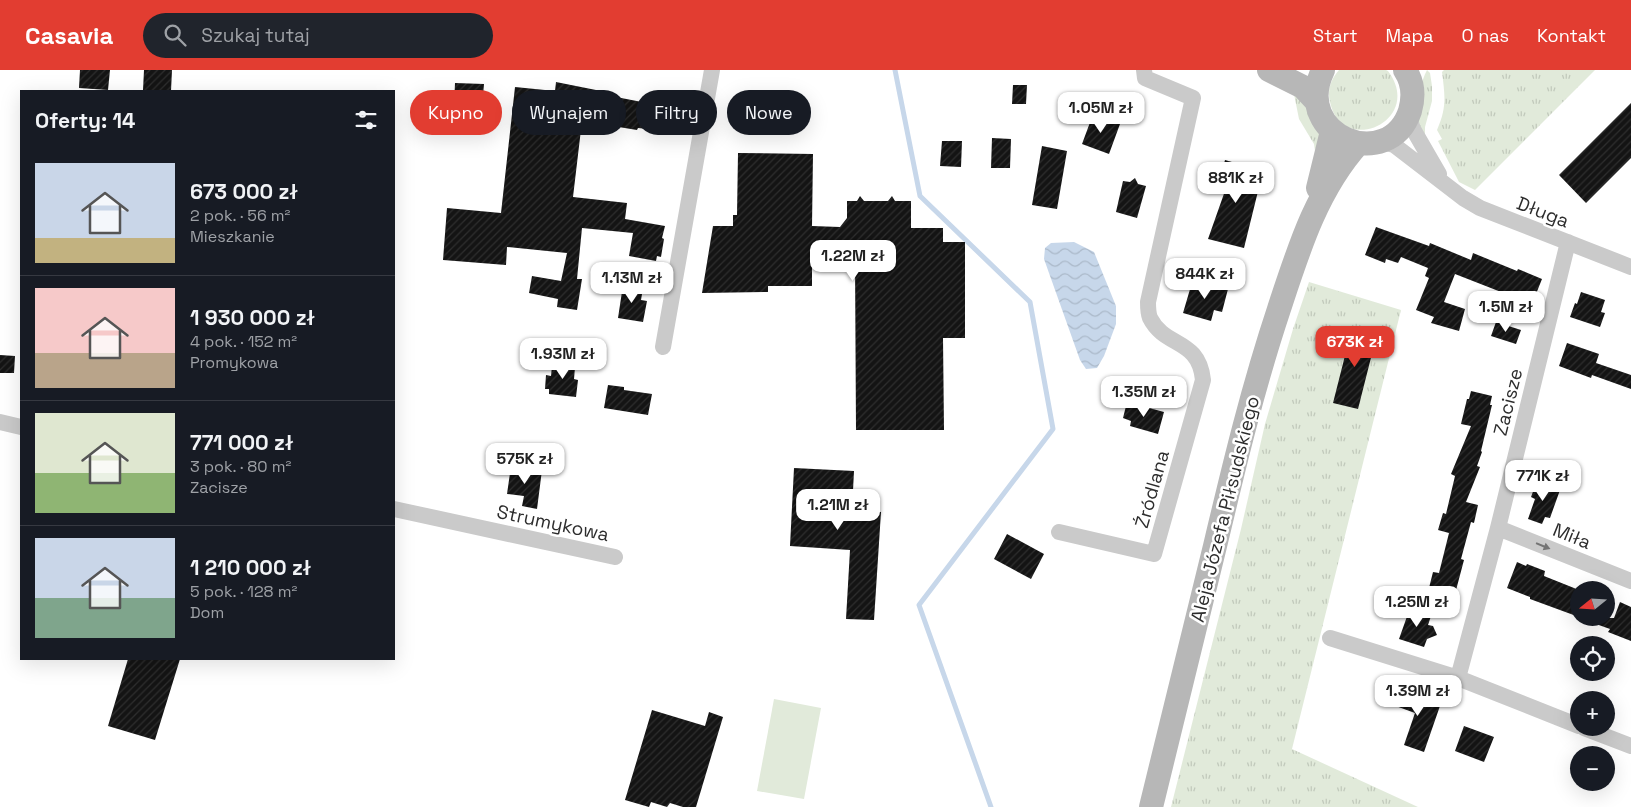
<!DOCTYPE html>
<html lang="pl">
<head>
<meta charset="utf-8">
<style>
	body { margin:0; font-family:"Space Grotesk",sans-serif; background:#20242c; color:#f1f3f6; height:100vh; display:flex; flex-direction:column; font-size:19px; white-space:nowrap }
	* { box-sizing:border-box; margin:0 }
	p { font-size:16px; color:#9ea1a6 }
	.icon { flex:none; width:28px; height:28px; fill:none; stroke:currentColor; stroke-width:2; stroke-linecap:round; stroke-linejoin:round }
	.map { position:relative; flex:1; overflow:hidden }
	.details { position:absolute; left:20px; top:20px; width:375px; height:570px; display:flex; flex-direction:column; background:#171b24; border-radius:0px; box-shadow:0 5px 20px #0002 }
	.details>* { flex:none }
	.guide { position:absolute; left:410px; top:20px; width:475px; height:45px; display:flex; gap:10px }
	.needle { width:32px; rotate:252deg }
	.controls { position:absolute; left:1570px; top:511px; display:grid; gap:10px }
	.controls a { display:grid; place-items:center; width:45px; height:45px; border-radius:50%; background:#171b24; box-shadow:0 5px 20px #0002; font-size:25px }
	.price { position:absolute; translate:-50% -42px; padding:0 11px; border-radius:10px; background:#fff; color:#222; font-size:16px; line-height:32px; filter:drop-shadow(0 1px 2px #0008) }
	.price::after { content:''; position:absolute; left:50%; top:30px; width:15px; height:11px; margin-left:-8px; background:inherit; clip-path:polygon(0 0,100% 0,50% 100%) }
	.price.on { background:#e23d31; color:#fff }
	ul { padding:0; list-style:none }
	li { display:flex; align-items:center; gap:15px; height:125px; padding:0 15px }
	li+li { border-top:1px solid #363941 }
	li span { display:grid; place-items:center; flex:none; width:140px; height:100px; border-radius:0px; color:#555 }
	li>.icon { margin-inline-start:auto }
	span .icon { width:60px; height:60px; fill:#fffc; stroke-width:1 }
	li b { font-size:21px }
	h2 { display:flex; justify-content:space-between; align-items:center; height:60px; padding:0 15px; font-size:21px }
	.tag { padding:0 18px; border-radius:22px; background:#171b24; box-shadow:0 5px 20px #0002; font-size:18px; line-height:45px }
	.tag.on { background:#e23d31; color:#fff }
	header { display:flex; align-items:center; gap:30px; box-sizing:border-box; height:70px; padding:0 25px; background:#e23d31; color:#fff }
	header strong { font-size:24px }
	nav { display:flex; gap:28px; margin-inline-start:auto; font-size:18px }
	.search { width:350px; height:45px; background:#20242c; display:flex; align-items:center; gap:12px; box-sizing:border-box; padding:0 18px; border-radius:28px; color:#9ea1a6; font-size:19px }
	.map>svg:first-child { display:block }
	.grass { fill:url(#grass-tufts) }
	.park { fill:#e1eada }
	.water { fill:url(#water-waves) }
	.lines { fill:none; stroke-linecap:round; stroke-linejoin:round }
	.stream { stroke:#c7d7ea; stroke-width:5 }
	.building { fill:url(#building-hatch) }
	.minor { stroke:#cacaca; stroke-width:16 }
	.secondary { stroke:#b7b7b7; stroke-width:24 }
	.oneway { fill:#747474 }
	.labels { text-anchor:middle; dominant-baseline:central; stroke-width:5; stroke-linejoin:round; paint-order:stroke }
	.street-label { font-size:19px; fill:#2d2d2d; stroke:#fff }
</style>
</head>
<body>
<header>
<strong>Casavia</strong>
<div class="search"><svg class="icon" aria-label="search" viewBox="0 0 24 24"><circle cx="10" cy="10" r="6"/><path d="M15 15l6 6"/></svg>Szukaj tutaj</div>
<nav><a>Start</a><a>Mapa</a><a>O nas</a><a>Kontakt</a></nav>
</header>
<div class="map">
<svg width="1631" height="737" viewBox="0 0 1631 737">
	<defs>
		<pattern id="grass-tufts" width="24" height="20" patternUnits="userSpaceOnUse" patternTransform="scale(1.25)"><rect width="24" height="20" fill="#e1eada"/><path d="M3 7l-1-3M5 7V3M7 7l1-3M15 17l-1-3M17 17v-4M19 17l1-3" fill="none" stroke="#c1c9bb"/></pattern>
		<pattern id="water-waves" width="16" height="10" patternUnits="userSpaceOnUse" patternTransform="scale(1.25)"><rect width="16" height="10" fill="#c7d7ea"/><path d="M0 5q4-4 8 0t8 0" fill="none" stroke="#abb9c9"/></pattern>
		<pattern id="building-hatch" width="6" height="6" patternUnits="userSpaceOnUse" patternTransform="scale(1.25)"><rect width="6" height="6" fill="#141414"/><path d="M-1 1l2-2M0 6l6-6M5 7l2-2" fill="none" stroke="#2e2e2e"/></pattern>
	</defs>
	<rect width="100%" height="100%" fill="#fff"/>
	<path class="grass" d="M 1339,0 L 1386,0 L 1388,1 C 1425,50 1342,88 1330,32 C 1327,20 1331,9 1339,0 Z
		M 1427,0 L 1430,3 L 1432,16 L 1432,31 L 1425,57 L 1425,64 L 1422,65 C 1415,44 1417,20 1427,0 Z
		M 1444,0 L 1595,0 L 1475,120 L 1459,112 L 1438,71 L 1442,69 L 1437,60 C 1447,37 1445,26 1442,2 Z
		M 1294,24 L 1309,37 L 1320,65 L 1315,81 L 1314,74 L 1299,49 Z
		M 1309,212 L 1401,240 L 1292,679 L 1418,737 L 1171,737 L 1241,459 L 1265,354 L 1293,259 Z"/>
	<path class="park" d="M 774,629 L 821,638 L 804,729 L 757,721 Z"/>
	<path class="water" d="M 1074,172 L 1094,182 L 1116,236 L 1116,254 L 1104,286 L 1097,298 L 1086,299 L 1080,290 L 1044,189 L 1045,178 L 1051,173 Z"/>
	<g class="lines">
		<path class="stream" d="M 895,0 L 920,126 L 1030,232 L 1053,359 L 919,535 L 991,737"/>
	</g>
	<path class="building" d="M 80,0 L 110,0 L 108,20 L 79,18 Z
		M 144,0 L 172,0 L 171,21 L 143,20 Z
		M 556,12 L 611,23 L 611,26 L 652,34 L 653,29 L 680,34 L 678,45 L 683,46 L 679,62 L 638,58 L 637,60 L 582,51 L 573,127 L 627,133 L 625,149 L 665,156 L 662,168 L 664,169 L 661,187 L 657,186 L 656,191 L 629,186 L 633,163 L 582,158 L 577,209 L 582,209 L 577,240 L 557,237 L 558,229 L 529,223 L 532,206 L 561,211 L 567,183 L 507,177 L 506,195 L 443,190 L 447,138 L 501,143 L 515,17 L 555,21 Z
		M 455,13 L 484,14 L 482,38 L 454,36 Z
		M 1013,15 L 1027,15 L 1026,34 L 1012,34 Z
		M 1631,33 L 1631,88 L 1586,133 L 1559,105 Z
		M 1097,45 L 1120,54 L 1109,84 L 1082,74 L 1092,47 L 1096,48 Z
		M 992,68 L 1011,69 L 1010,98 L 991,98 Z
		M 942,71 L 962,71 L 961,97 L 940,96 Z
		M 1042,76 L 1067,81 L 1057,139 L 1032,135 Z
		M 738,83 L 813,84 L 812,156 L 840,157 L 847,148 L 847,131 L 857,131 L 860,126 L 864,131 L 888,131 L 892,126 L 895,131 L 911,131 L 911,158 L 943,158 L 943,172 L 965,172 L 965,268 L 943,268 L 944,360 L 856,360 L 855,191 L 812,190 L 812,216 L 768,216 L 768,222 L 702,223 L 713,156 L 733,156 L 733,145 L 737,145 Z
		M 1225,90 L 1263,101 L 1244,178 L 1208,169 L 1226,118 L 1218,116 Z
		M 1135,108 L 1138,114 L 1146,116 L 1137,148 L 1116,142 L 1123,111 L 1130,112 Z
		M 1376,157 L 1429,176 L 1430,173 L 1471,190 L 1473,183 L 1517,201 L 1518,199 L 1542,209 L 1532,234 L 1455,204 L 1444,232 L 1465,239 L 1459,261 L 1431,253 L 1434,247 L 1416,240 L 1429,208 L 1425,206 L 1428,198 L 1401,187 L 1398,193 L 1386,189 L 1385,193 L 1365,185 Z
		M 1193,209 L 1228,219 L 1222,242 L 1214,240 L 1211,251 L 1183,243 Z
		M 623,215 L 643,218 L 641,230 L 647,231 L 643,252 L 618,248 Z
		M 1581,222 L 1605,230 L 1601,242 L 1605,243 L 1600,257 L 1570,247 L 1575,233 L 1577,234 Z
		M 1496,252 L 1521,260 L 1516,274 L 1491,266 Z
		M 1352,258 L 1377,264 L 1358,339 L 1333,333 Z
		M 1567,273 L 1599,284 L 1596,293 L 1631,305 L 1631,319 L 1592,305 L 1591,308 L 1559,296 Z
		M 0,285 L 15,286 L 14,303 L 0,303 Z
		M 576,286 L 574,309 L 578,310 L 576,327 L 549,324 L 549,319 L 545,319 L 546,305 L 551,306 L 552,296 L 564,297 Z
		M 608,315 L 624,317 L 624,320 L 652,324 L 648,345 L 604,338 Z
		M 1471,321 L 1492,326 L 1490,335 L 1492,335 L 1481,381 L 1482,382 L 1477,396 L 1480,397 L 1466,432 L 1478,435 L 1474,453 L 1471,452 L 1461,489 L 1464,490 L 1455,524 L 1429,518 L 1433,502 L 1439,503 L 1449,463 L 1438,460 L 1443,443 L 1446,444 L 1455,406 L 1451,404 L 1471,356 L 1461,354 L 1467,329 L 1469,329 Z
		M 1127,332 L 1164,342 L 1158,364 L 1130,356 L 1131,351 L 1123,348 Z
		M 511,396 L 542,400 L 537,439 L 522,436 L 524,426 L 507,424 Z
		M 794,398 L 854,401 L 852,440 L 881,442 L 874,550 L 846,549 L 850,480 L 790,476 Z
		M 1537,411 L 1560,420 L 1550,448 L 1545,447 L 1542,454 L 1528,449 L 1535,429 L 1531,427 Z
		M 1007,464 L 1044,484 L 1031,509 L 994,489 Z
		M 1517,492 L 1526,496 L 1527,494 L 1545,501 L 1544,506 L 1579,520 L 1579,547 L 1530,529 L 1530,527 L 1507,518 Z
		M 1620,532 L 1631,537 L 1631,571 L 1608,562 L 1610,559 L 1582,549 L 1583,548 L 1614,548 Z
		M 1410,538 L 1431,546 L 1428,555 L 1433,556 L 1437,565 L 1427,569 L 1424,577 L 1399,569 Z
		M 128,589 L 180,589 L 155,670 L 108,656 Z
		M 1399,618 L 1441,633 L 1424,682 L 1404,675 L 1415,643 L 1393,635 Z
		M 652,640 L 705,656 L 709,642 L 723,647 L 696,737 L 683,737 L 670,733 L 667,737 L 651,732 L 649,737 L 625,730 Z
		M 1464,656 L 1494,667 L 1484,692 L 1455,681 Z"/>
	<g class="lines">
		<path class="minor" d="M 1408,45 L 1413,59 L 1439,104
			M 1379,71 L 1394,75 L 1463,128 L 1480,138 L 1631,197
			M 1568,172 L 1498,458 L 1458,608 L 1579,656
			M 663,277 L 712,0
			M 0,352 L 21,357
			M 394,439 L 615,487
			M 1498,458 L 1631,511
			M 1059,462 L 1154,484 L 1203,310 C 1199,268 1165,278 1150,248 C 1148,243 1148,237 1148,232 L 1193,28 L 1145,8 L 1144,0
			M 1330,568 L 1458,608
			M 1584,658 L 1631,676"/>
		<path class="secondary" d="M 1269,0 L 1303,17 L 1317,32
			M 1323,0 C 1291,67 1389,104 1410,41 C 1414,27 1413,12 1405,0
			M 1318,118 L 1332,61
			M 1151,737 C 1173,650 1194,563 1215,476 C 1234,396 1253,317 1279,239 C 1298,181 1317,119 1359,73"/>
	</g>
	<defs><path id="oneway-solid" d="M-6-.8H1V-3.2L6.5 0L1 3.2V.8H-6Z" transform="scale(1.25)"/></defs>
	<use class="oneway" href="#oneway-solid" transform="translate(1543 476) rotate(22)"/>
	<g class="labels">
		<g class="street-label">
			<text transform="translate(1543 142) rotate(21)">Długa</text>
			<text transform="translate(1508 332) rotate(-76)">Zacisze</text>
			<text transform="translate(1152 419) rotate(-74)">Źródlana</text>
			<text transform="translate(1225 439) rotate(-76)">Aleja Józefa Piłsudskiego</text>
			<text transform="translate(553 453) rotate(12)">Strumykowa</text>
			<text transform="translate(1572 466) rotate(22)">Miła</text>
		</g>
	</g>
</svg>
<div class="controls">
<a><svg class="needle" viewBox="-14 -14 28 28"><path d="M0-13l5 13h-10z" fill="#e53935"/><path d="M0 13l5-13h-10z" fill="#9ea1a6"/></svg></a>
<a><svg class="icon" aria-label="locate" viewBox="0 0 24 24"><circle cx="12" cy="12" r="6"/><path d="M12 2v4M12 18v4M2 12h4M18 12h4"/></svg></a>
<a>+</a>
<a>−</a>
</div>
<b class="price" style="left:1101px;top:64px">1.05M zł</b>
<b class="price" style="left:1236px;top:134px">881K zł</b>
<b class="price" style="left:853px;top:212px">1.22M zł</b>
<b class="price" style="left:1205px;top:230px">844K zł</b>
<b class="price" style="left:632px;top:234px">1.13M zł</b>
<b class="price" style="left:1506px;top:263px">1.5M zł</b>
<b class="price on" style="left:1355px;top:298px">673K zł</b>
<b class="price" style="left:563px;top:310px">1.93M zł</b>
<b class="price" style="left:1144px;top:348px">1.35M zł</b>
<b class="price" style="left:525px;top:415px">575K zł</b>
<b class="price" style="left:1543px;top:432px">771K zł</b>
<b class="price" style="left:838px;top:461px">1.21M zł</b>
<b class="price" style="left:1417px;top:558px">1.25M zł</b>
<b class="price" style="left:1418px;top:647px">1.39M zł</b>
<div class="guide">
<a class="tag on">Kupno</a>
<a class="tag">Wynajem</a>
<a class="tag">Filtry</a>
<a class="tag">Nowe</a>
</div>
<section class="details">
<h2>Oferty: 14<svg class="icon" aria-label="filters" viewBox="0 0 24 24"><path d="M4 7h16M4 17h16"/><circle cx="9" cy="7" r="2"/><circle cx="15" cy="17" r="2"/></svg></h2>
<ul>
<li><span style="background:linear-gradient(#c9d6e8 75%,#c2b280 0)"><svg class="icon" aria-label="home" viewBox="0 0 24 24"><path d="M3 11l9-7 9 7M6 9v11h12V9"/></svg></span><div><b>673 000 zł</b><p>2 pok. · 56 m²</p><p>Mieszkanie</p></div></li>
<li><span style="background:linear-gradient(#f6c9c9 65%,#b9a48a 0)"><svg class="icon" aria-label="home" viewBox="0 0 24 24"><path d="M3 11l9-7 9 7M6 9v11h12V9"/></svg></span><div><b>1 930 000 zł</b><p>4 pok. · 152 m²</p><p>Promykowa</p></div></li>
<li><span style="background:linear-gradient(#dfe7d0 60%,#8fb573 0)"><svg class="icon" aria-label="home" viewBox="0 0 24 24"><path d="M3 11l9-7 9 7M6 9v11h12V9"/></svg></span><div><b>771 000 zł</b><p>3 pok. · 80 m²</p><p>Zacisze</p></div></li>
<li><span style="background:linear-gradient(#c9d6e8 60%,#7fa58c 0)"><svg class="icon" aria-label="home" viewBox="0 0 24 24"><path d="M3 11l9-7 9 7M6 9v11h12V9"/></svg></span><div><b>1 210 000 zł</b><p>5 pok. · 128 m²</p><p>Dom</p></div></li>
</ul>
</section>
</div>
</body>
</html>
